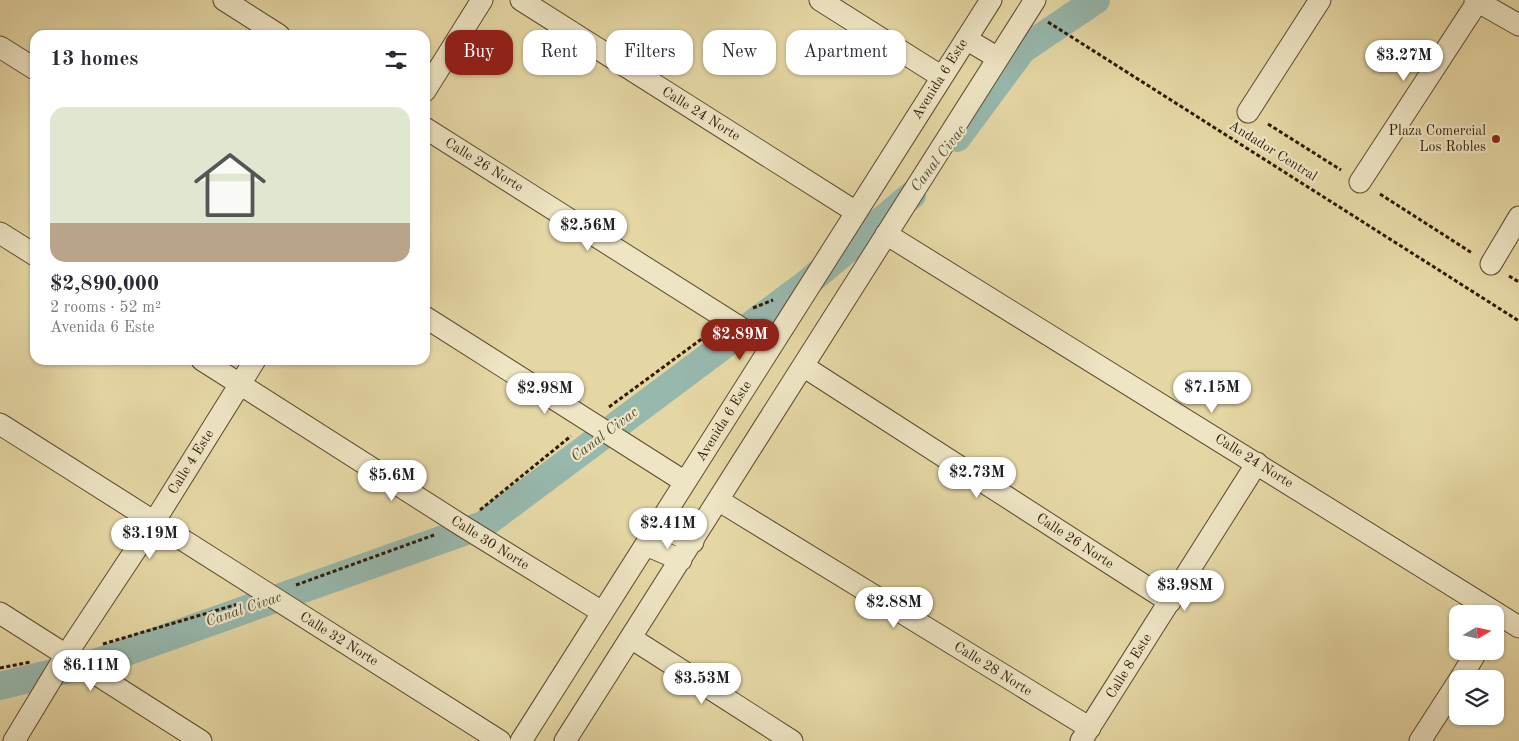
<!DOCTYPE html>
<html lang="en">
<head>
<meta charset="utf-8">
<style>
	body { margin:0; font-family:"Old Standard TT",serif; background:#f2f2f3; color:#2b2b33; height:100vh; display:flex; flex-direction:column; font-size:19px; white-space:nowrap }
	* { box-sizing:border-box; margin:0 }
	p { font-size:16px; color:#7c7c81 }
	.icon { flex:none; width:28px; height:28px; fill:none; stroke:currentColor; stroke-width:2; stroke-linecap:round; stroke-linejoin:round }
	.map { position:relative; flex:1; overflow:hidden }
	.drawer { position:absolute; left:30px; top:30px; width:400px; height:335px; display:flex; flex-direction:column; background:#fff; border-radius:15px; box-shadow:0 1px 4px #0004 }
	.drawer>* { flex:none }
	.top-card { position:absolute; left:445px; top:30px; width:475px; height:45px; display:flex; gap:10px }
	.needle { width:32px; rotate:81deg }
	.tools { position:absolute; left:1449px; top:605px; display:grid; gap:10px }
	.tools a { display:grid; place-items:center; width:55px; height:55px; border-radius:10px; background:#fff; box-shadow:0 1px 4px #0004; font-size:25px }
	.price { position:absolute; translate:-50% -42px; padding:0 11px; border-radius:18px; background:#fff; color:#222; font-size:16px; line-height:32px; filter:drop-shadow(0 1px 2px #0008) }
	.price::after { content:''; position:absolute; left:50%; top:30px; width:15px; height:11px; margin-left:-8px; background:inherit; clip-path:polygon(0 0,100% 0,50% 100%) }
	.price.selected { background:#8f2418; color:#fff }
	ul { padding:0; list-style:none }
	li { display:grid; align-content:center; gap:10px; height:265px; padding:0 20px }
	li span { display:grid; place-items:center; height:155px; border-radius:15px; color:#555 }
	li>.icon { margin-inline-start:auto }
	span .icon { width:90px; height:90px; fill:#fffc; stroke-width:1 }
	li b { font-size:21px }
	h2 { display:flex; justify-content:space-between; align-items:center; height:60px; padding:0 20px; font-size:21px }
	.chip { padding:0 18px; border-radius:15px; background:#fff; box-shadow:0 1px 4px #0004; font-size:18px; line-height:45px }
	.chip.selected { background:#8f2418; color:#fff }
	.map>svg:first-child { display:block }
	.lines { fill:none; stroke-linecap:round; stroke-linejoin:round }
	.canal { stroke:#97b8ad; stroke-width:28 }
	.minor-casing { stroke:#5c4a2e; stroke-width:23 }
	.path { stroke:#2f1b06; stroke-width:3; stroke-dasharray:4 2.5; stroke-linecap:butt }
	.minor { stroke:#eee5c4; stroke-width:21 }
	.poi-dot { fill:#8f2418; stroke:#eee5c4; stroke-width:2 }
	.labels { text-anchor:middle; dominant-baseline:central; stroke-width:4.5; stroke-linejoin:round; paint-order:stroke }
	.street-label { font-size:14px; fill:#2f1b06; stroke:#eee5c4 }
	.poi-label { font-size:14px; fill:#2f1b06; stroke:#eee5c4; text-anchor:end }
	.water-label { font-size:15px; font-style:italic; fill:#4e4a38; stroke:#eee5c4 }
</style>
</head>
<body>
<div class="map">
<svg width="1519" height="741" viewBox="0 0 1519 741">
	<rect width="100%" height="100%" fill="#e5d7a4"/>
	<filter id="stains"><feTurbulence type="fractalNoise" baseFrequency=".004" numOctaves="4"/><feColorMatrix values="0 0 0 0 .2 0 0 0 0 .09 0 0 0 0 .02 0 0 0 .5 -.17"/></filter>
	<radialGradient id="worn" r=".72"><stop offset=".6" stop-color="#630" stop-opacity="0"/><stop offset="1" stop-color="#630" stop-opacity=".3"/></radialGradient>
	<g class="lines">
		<path class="canal" d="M 957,138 L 1022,50 L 1096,0
			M 0,686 L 98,662 L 483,525 L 806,284 L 912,195"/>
		<defs>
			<path id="minor" d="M 224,0 L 279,35
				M 521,0 L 856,212
				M 820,0 L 942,77
				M 1475,0 L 1519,25
				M 966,39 L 998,58
				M 0,47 L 35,69
				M 425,91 L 482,0
				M 1248,112 L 1320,0
				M 425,128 L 771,347
				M 1360,182 L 1478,1
				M 0,233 L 35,255
				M 886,234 L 1519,627
				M 1491,264 L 1519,217
				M 425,317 L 685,482
				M 202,360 L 461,525 L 602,612
				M 803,366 L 1170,602
				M 0,424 L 500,741
				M 718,500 L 1090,728
				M 658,526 L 693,542
				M 646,545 L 681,560
				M 0,613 L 201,741
				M 631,638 L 792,741
				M 1460,679 L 1477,651
				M 14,741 L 66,655 L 154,522 L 255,360
				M 521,741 L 991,0
				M 565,741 L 1035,0
				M 1081,741 L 1257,463
				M 1420,741 L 1458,682"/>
		</defs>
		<use href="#minor" class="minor-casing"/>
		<path class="path" d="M 1048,22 L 1519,321
			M 1268,124 L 1341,170
			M 1380,194 L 1472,253
			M 1509,276 L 1519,282
			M 753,308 L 773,300
			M 609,407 L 707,335
			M 480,510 L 571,436
			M 296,585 L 434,535
			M 103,644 L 238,604
			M 0,668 L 31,662"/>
		<use href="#minor" class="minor"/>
	</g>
	<circle class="poi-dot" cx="1496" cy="139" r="5"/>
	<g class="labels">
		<g class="street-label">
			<text transform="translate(940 79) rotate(-58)">Avenida 6 Este</text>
			<text transform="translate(701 114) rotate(32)">Calle 24 Norte</text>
			<text transform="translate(1273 151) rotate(32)">Andador Central</text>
			<text transform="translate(484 165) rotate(32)">Calle 26 Norte</text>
			<text transform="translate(724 421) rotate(-58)">Avenida 6 Este</text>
			<text transform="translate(1254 461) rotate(32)">Calle 24 Norte</text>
			<text transform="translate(191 462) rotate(-58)">Calle 4 Este</text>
			<text transform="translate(1075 541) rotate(33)">Calle 26 Norte</text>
			<text transform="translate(490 543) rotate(32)">Calle 30 Norte</text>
			<text transform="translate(339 639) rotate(32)">Calle 32 Norte</text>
			<text transform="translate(1129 666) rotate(-58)">Calle 8 Este</text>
			<text transform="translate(993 669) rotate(32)">Calle 28 Norte</text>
		</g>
		<g class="poi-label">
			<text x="1486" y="131">Plaza Comercial<tspan x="1486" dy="16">Los Robles</tspan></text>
		</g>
		<g class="water-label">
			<text transform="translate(939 159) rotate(-52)">Canal Civac</text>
			<text transform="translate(605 435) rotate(-37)">Canal Civac</text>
			<text transform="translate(244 610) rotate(-19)">Canal Civac</text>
		</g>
	</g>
	<rect width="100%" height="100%" filter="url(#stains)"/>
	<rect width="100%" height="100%" fill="url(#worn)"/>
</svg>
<div class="tools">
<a><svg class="needle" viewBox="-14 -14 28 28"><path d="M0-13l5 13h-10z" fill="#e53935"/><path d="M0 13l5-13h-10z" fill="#7c7c81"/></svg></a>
<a><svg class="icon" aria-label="layers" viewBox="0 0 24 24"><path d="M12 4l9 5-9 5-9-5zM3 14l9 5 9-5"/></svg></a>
</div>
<b class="price" style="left:1404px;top:82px">$3.27M</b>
<b class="price" style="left:588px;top:252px">$2.56M</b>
<b class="price selected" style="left:740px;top:361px">$2.89M</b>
<b class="price" style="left:1212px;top:414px">$7.15M</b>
<b class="price" style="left:545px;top:415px">$2.98M</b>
<b class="price" style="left:977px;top:499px">$2.73M</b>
<b class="price" style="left:392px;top:502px">$5.6M</b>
<b class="price" style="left:668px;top:550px">$2.41M</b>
<b class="price" style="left:150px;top:560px">$3.19M</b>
<b class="price" style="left:1185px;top:612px">$3.98M</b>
<b class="price" style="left:894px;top:629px">$2.88M</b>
<b class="price" style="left:91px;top:692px">$6.11M</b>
<b class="price" style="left:702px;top:705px">$3.53M</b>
<div class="top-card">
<a class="chip selected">Buy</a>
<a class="chip">Rent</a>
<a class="chip">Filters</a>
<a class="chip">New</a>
<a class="chip">Apartment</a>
</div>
<section class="drawer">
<h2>13 homes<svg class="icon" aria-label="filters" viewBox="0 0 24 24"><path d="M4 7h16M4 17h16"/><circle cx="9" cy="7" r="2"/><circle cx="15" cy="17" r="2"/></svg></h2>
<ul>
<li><span style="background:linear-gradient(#dfe7d0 75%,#b9a48a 0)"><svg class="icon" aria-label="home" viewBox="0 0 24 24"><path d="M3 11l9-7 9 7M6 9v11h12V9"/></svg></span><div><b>$2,890,000</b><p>2 rooms · 52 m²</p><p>Avenida 6 Este</p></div></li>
</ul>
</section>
</div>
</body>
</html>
